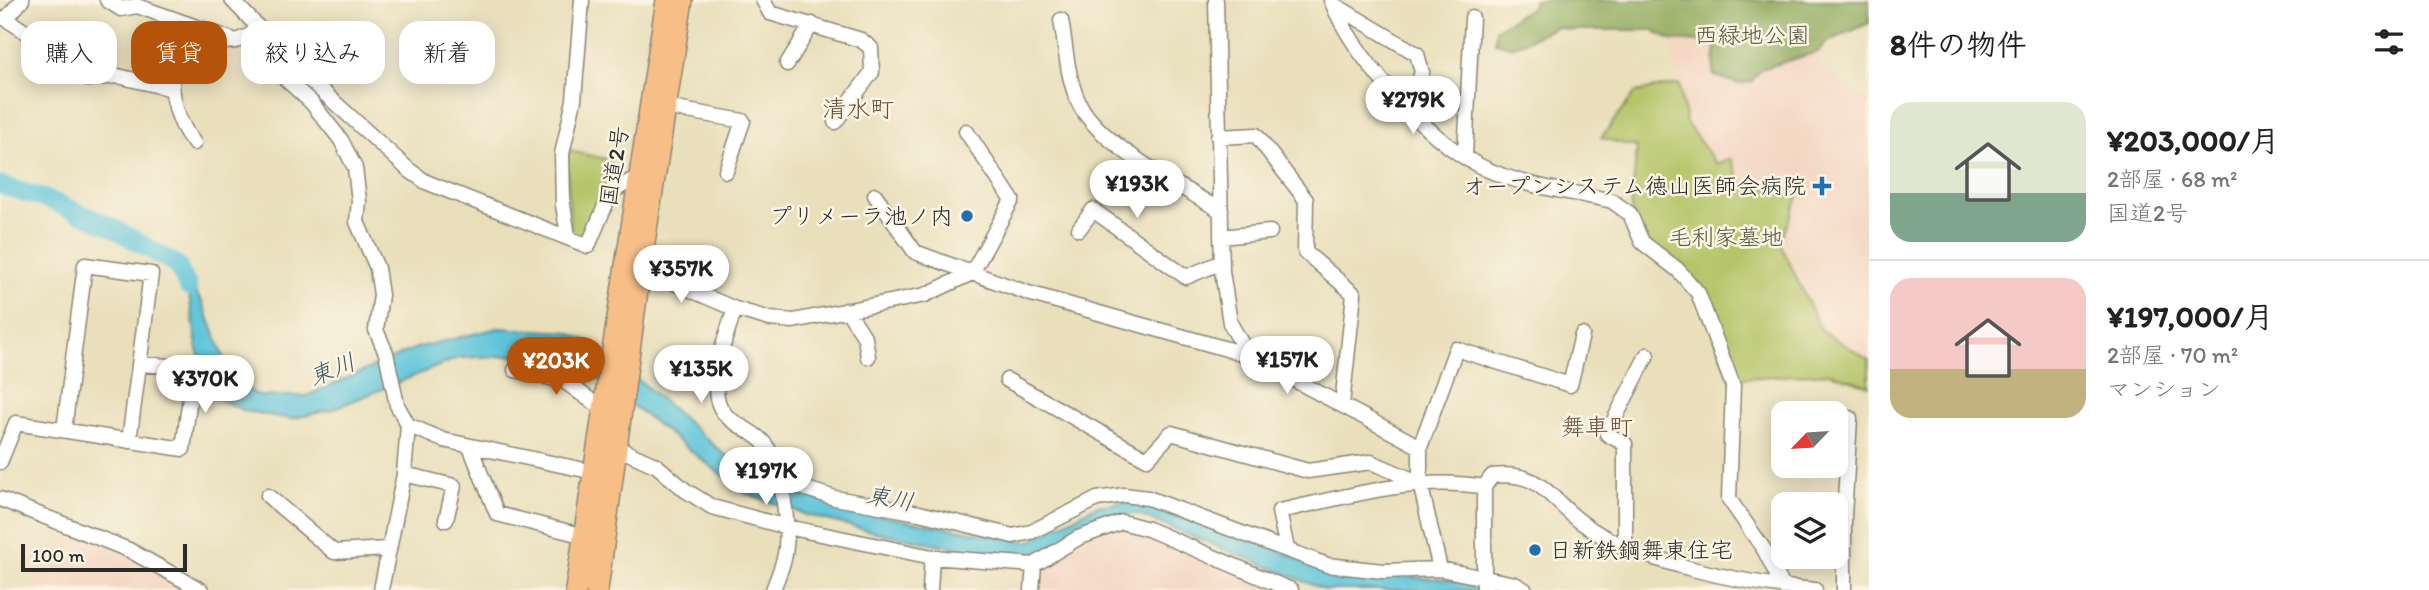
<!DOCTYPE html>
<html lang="ja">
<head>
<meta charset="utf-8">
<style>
	body { margin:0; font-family:Itim,"Klee One",sans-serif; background:#f6f6f6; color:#222; height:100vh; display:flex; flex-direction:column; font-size:26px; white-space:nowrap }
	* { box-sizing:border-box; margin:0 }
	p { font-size:23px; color:#767676 }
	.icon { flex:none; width:38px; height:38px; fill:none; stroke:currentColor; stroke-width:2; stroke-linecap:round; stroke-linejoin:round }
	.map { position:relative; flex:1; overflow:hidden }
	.panel { display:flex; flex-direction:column; background:#fff; width:560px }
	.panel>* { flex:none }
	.hud { position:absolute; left:21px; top:21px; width:665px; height:63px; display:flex; gap:14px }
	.needle { width:46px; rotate:245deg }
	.tools { position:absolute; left:1771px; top:401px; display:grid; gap:14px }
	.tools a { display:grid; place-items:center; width:77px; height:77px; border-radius:14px; background:#fff; box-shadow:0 4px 18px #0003; font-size:35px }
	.scale { position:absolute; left:21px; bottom:18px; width:166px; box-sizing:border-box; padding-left:7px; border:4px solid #2b2b2b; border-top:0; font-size:19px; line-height:24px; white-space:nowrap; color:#2b2b2b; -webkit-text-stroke:5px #fcf5e5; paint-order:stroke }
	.price { position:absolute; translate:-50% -60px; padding:0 16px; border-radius:24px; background:#fff; color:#222; font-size:23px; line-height:46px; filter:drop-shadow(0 2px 4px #0008) }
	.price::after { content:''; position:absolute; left:50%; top:42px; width:21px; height:16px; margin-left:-10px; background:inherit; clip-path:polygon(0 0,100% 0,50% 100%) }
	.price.active { background:#b45309; color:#fff }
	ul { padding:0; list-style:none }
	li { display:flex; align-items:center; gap:21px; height:175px; padding:0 21px }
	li+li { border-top:2px solid #e0e0e0 }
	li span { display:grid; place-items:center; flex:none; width:196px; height:140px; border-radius:21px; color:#555 }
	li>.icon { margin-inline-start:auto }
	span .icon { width:84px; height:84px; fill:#fffc; stroke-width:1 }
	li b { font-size:30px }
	h2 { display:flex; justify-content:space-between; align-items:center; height:84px; padding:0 21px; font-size:30px }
	.pill { padding:0 24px; border-radius:21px; background:#fff; box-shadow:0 4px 18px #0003; font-size:24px; line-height:63px }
	.pill.active { background:#b45309; color:#fff }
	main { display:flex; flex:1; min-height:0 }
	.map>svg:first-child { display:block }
	.built { fill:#f3d4bf }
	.green { fill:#b5c569; stroke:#70784a; stroke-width:2 }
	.forest { fill:#90aa5d; stroke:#5e6a44; stroke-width:2 }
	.water { fill:#5dc4da; stroke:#447882; stroke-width:2 }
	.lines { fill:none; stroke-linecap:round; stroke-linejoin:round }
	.river { stroke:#5dc4da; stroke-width:19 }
	.minor-casing { stroke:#8a8573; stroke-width:17 }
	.highway-casing { stroke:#8a8573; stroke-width:24 }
	.minor { stroke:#fff; stroke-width:14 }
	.highway { stroke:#f7be88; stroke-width:21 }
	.poi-dot { fill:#1f6fb2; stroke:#fcf5e5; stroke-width:2.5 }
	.labels { text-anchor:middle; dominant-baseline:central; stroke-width:5; stroke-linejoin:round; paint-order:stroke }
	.park-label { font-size:23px; fill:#54593e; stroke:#fcf5e5 }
	.street-label { font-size:23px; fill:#2b2b2b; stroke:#fcf5e5 }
	.poi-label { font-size:23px; fill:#2b2b2b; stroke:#fcf5e5; text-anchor:end }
	.neighbourhood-label { font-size:24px; fill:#66523f; stroke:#fcf5e5 }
	.water-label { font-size:24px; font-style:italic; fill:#3a5960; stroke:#fcf5e5 }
</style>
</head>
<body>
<main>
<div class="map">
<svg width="1869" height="590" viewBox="0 0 1869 590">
	<rect width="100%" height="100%" fill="#fcf5e5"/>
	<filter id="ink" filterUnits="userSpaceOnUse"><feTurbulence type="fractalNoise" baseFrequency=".0143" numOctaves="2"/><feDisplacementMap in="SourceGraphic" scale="14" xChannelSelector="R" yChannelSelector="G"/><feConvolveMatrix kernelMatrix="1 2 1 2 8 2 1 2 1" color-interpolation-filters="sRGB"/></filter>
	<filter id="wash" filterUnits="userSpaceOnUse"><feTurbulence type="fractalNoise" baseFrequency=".00686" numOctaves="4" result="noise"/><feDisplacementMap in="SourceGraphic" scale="28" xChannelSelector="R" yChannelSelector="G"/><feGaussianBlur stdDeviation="1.57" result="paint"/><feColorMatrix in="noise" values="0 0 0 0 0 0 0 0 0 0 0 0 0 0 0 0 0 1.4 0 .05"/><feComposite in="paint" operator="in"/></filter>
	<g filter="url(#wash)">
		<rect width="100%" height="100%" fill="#e9dfbb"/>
		<path class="built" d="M 1670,40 L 1717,43 L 1751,82 L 1761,69 L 1818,52 L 1824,70 L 1867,100 L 1869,97 L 1869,360 L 1821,330 L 1780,243 L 1742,184 L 1731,159 L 1717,164 L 1686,123 Z
			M 1122,522 L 1291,590 L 1032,590 L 1034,565 Z
			M 65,530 L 128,554 L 188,590 L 29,590 Z"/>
		<path class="green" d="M 1679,84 L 1686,123 L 1717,164 L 1731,159 L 1742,184 L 1800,192 L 1780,243 L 1821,330 L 1869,360 L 1869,386 L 1830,373 L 1742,378 L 1735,392 L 1698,287 L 1643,239 L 1631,208 L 1637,147 L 1601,138 L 1636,92 Z
			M 566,150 L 610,160 L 612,173 L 588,242 L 571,235 Z"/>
		<path class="forest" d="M 1534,0 L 1869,0 L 1869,23 L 1825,43 L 1818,52 L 1761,69 L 1751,82 L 1738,84 L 1713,75 L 1716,43 L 1670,40 L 1653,30 L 1571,30 L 1556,27 L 1512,47 L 1495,42 L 1496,29 L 1532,7 Z"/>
		<path class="water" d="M 177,265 L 202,302 L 233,380 L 259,396 L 306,396 L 416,348 L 498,328 L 567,332 L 601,347 L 753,479 L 864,513 L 1029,542 L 1096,506 L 1132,501 L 1236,534 L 1331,571 L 1451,580 L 1498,590 L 1326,590 L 1137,514 L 1104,517 L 1040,552 L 1003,557 L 870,531 L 807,515 L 745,493 L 591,373 L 561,360 L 530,355 L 458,358 L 333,409 L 291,419 L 245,411 L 215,397 L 198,352 L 189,295 Z"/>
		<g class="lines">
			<path class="river" d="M 0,185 L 49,200 L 110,226 L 177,265 L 188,287"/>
		</g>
	</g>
	<g filter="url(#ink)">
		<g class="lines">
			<defs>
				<path id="minor" d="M 22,0 L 6,19 L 67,59 L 88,79 L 118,76 L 172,89
					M 107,0 L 121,9 L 137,6 L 231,39
					M 232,0 L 300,71 L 409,170 L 426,182 L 588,246 L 611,192 L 638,177
					M 763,0 L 770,13 L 861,40 L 871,48 L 872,72 L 835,122
					M 1216,0 L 1222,271 L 1230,323 L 1248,355
					M 1331,0 C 1353,56 1425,137 1478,165 C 1518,186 1569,191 1612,201 L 1630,214 L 1642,242 L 1678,270 L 1698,293 L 1733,386 L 1729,499 L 1765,551 L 1783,587
					M 1333,4 L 1417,54 L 1422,72 L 1417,86 L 1386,87
					M 1061,20 C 1066,47 1067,80 1080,105 C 1101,146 1180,185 1221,211
					M 253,32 L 280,74 L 311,102 L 341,140 L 355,168 L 359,201 L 357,222 L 377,268 L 381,295 L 376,330 L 386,353 L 397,405 L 408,425 L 404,474 L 381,590
					M 787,64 L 812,24
					M 665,107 L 743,121 L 726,171
					M 1218,137 L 1256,135 L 1306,200 L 1305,252 L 1354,294 L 1342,405
					M 194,143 C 171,116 171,82 170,47 L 236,41 L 260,31
					M 1465,156 L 1472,18
					M 875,195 L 915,252 L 972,273 L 1012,200 L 966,131
					M 1079,229 L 1093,210 L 1186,277 L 1222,262
					M 568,236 L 563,205 L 562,154 L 574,100 L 582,0
					M 1221,237 L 1270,232
					M 640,268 L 735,309 L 770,319 L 793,321 L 925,295 L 972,273 L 1028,293 L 1248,355 L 1420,447
					M 735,309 C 727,332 712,372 717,398 C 722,423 746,425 762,441 C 782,460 790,528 785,554 C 783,566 777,578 773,590
					M 847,310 L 865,338 L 868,357
					M 515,370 L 564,381 L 604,410 L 605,415
					M 1007,380 L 1147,459 L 1171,433 L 1308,471 L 1371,462 L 1420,483
					M 408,425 L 443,440 L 594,472
					M 64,430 L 85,265 L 151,274 L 129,441
					M 613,441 L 615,447 L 657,466 L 685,490 L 712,507 L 787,527 L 932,557 L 1034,565 L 1078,538 L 1122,522 L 1148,529 L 1291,590
					M 470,447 L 497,514 L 585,536
					M 0,462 L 16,423 L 183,449 L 190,397 L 184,367 L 139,364
					M 404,474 L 454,486 L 446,520
					M 778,480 L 835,498 L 919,513 L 1013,536 L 1031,532 L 1097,499 L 1124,495 L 1148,498 L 1327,565 L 1383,571 L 1440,569
					M 268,496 L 334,552 L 388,549
					M 0,499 L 129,550 L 201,590
					M 1625,547 L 1625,444 L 1607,434 L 1647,355
					M 1287,549 L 1279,511 C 1347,497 1415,475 1484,487
					M 930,590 L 932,557
					M 1032,590 L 1034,565
					M 1484,590 L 1484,487 L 1492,476 C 1541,470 1547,497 1581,522 C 1634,563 1748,584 1815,590
					M 1525,590 L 1515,584 L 1440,569 L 1420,483 L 1420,447 L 1456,349 L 1570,385 L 1582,335
					M 1844,590 L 1844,516 L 1850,418"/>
				<path id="highway" d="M 576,590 L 667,0
					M 597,590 L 640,268 L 682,0"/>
			</defs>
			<use href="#minor" class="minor-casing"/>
			<use href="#highway" class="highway-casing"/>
			<use href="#minor" class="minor"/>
			<use href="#highway" class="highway"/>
		</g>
	</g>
	<g class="poi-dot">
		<path d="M1818.5 175.5h7v7h7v7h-7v7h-7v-7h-7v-7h7z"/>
		<circle cx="967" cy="216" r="7"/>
		<circle cx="1535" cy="550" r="7"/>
	</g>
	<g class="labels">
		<g class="park-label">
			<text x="1752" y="35">西緑地公園</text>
			<text x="1726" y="237">毛利家墓地</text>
		</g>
		<g class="street-label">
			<text transform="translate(614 166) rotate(-81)">国道2号</text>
		</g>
		<g class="poi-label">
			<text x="1806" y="186">オープンシステム徳山医師会病院</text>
			<text x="953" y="216">プリメーラ池ノ内</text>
			<text x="1549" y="550" text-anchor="start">日新鉄鋼舞東住宅</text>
		</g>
		<g class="neighbourhood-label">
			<text x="858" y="108">清水町</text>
			<text x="1597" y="426">舞車町</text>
		</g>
		<g class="water-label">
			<text transform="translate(332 369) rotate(-22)">東川</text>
			<text transform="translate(890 498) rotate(10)">東川</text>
		</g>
	</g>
</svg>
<div class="tools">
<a><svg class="needle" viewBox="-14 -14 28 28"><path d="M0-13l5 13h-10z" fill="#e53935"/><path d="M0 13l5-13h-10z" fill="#767676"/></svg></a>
<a><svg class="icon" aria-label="layers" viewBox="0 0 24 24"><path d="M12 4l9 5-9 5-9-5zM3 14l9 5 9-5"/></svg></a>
</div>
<div class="scale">100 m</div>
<b class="price" style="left:1413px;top:136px">¥279K</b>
<b class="price" style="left:1137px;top:220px">¥193K</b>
<b class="price" style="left:681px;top:305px">¥357K</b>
<b class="price" style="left:1287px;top:396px">¥157K</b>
<b class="price active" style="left:556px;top:397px">¥203K</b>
<b class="price" style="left:701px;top:405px">¥135K</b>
<b class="price" style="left:205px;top:415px">¥370K</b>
<b class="price" style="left:766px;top:507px">¥197K</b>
<div class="hud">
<a class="pill">購入</a>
<a class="pill active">賃貸</a>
<a class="pill">絞り込み</a>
<a class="pill">新着</a>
</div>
</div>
<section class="panel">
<h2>8件の物件<svg class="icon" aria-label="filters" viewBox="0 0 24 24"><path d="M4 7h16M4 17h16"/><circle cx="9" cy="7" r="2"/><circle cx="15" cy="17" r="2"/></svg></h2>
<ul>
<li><span style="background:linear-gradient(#dfe7d0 65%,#7fa58c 0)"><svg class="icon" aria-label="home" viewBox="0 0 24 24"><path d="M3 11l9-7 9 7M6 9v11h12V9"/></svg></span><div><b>¥203,000/月</b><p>2部屋 · 68 m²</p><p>国道2号</p></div></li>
<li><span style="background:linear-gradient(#f6c9c9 65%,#c2b280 0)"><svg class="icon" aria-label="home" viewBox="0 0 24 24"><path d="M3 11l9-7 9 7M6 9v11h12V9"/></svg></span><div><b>¥197,000/月</b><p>2部屋 · 70 m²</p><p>マンション</p></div></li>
</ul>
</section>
</main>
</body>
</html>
